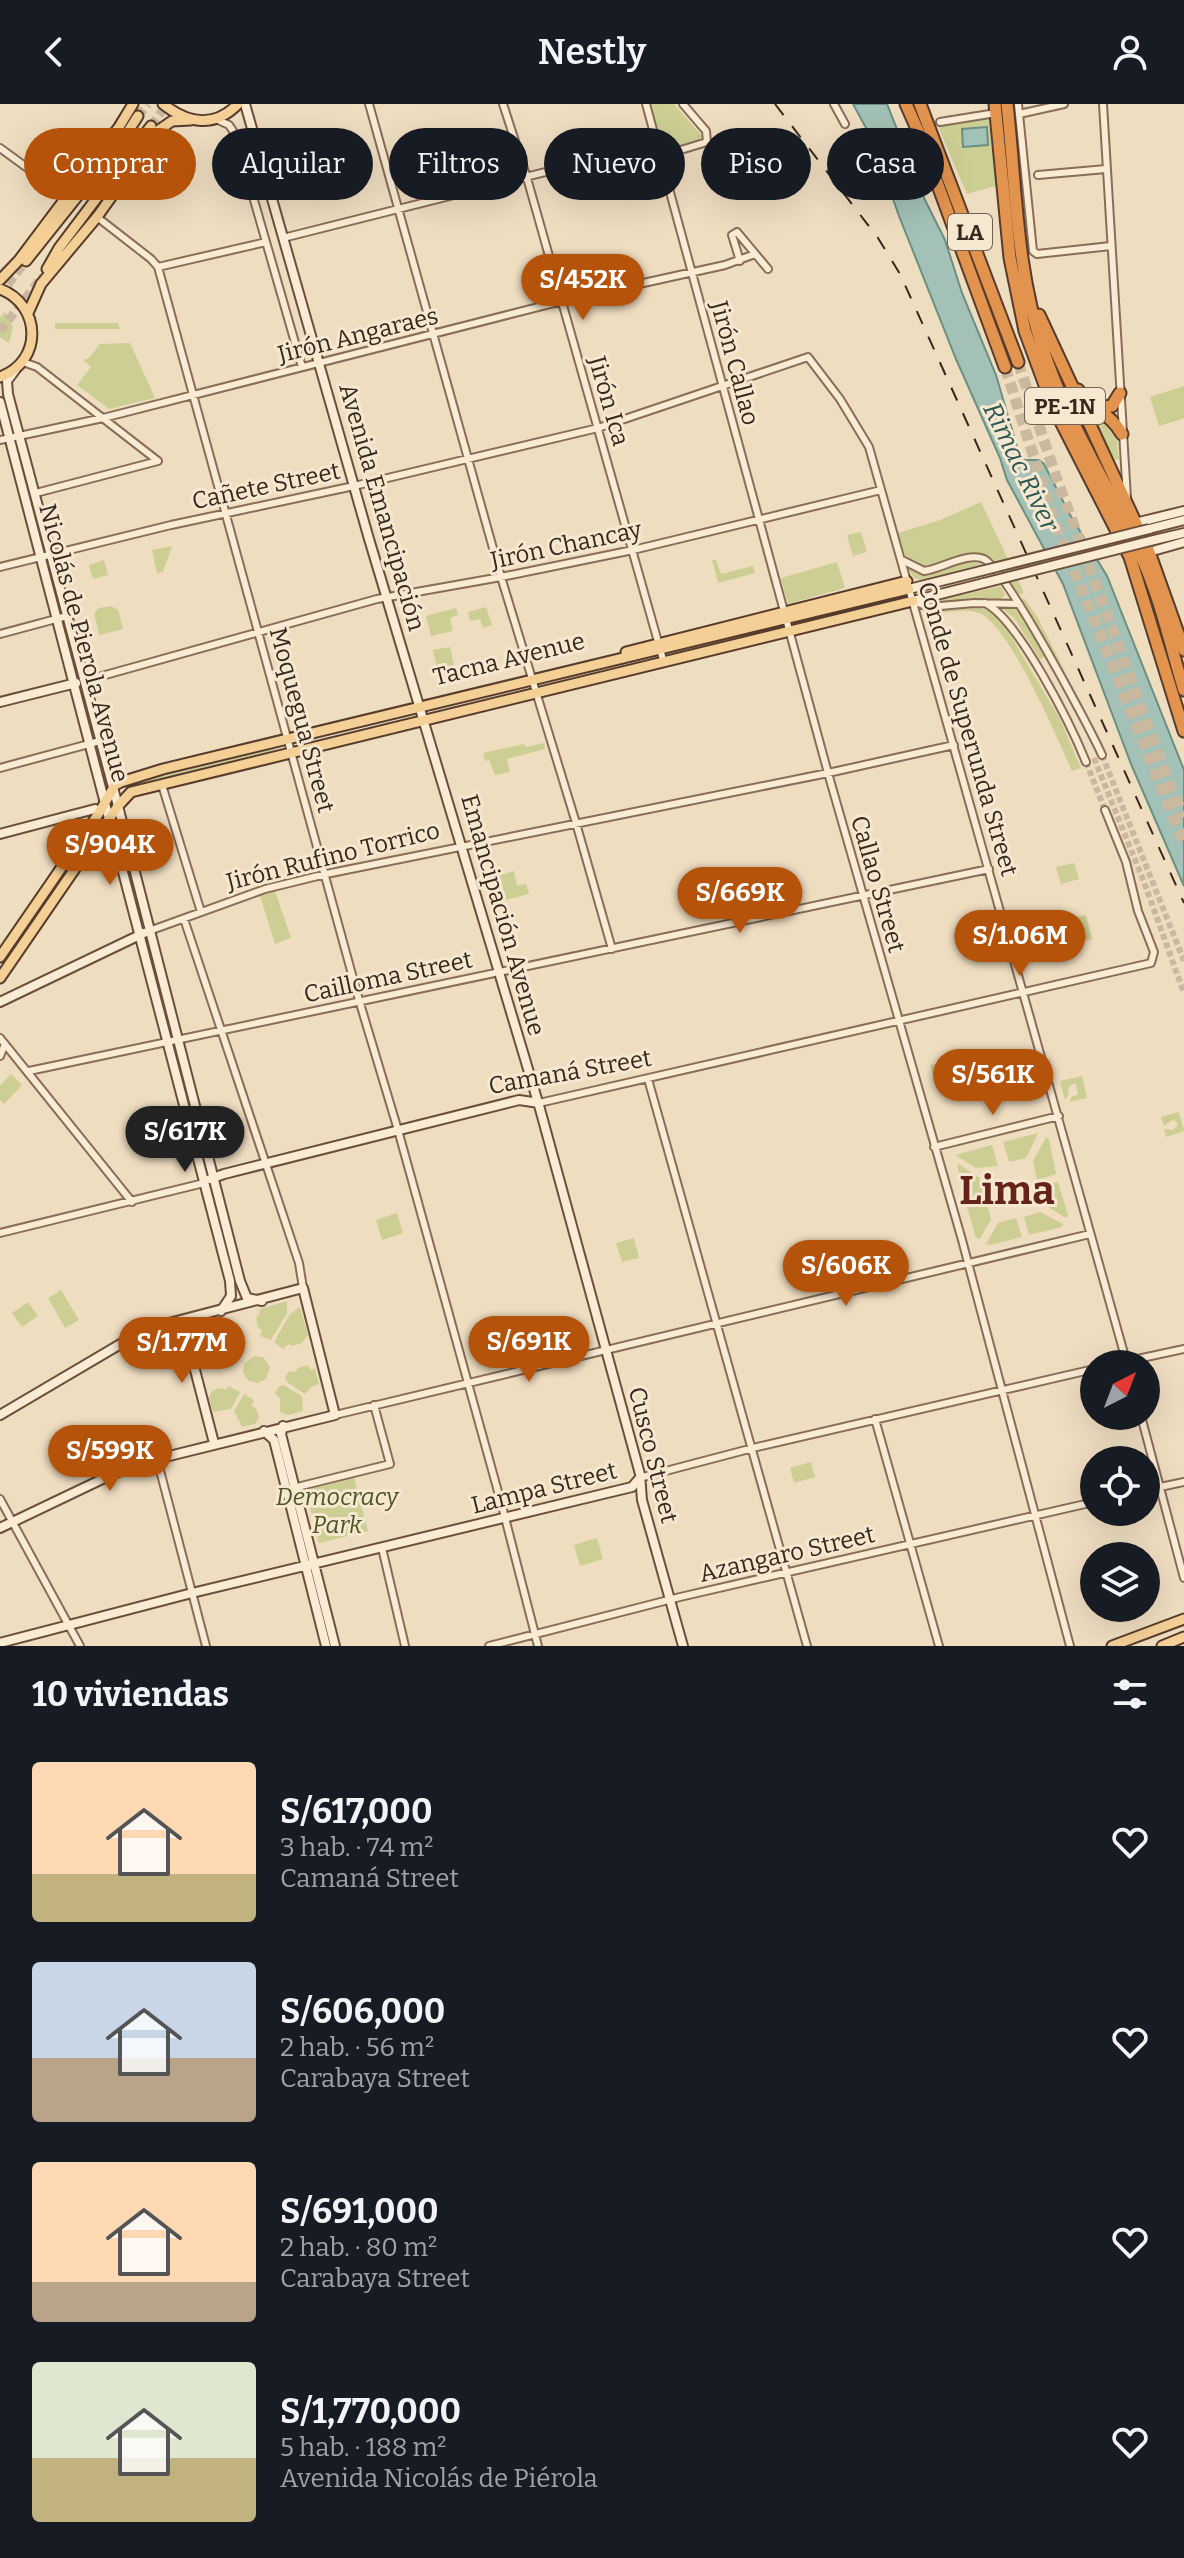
<!DOCTYPE html>
<html lang="es">
<head>
<meta charset="utf-8">
<style>
	body { margin:0; font-family:Bitter,serif; background:#20242c; color:#f1f3f6; height:100vh; display:flex; flex-direction:column; font-size:30px; white-space:nowrap }
	* { box-sizing:border-box; margin:0 }
	p { font-size:26px; color:#9ea1a6 }
	.icon { flex:none; width:44px; height:44px; fill:none; stroke:currentColor; stroke-width:2; stroke-linecap:round; stroke-linejoin:round }
	.map { position:relative; height:1542px; overflow:hidden }
	.side { display:flex; flex-direction:column; background:#171b24; flex:1 }
	.side>* { flex:none }
	.guide { position:absolute; left:24px; top:24px; width:1136px; height:72px; display:flex; gap:16px }
	.needle { width:52px; rotate:42deg }
	.tools { position:absolute; left:1080px; top:1246px; display:grid; gap:16px }
	.tools a { display:grid; place-items:center; width:80px; height:80px; border-radius:50%; background:#171b24; box-shadow:0 8px 32px #0002; font-size:40px }
	.price { position:absolute; translate:-50% -68px; padding:0 18px; border-radius:28px; background:#b45309; color:#fff; font-size:26px; line-height:52px; filter:drop-shadow(0 2px 4px #0008) }
	.price::after { content:''; position:absolute; left:50%; top:48px; width:24px; height:18px; margin-left:-12px; background:inherit; clip-path:polygon(0 0,100% 0,50% 100%) }
	.price.selected { background:#222; color:#fff }
	ul { padding:0; list-style:none }
	li { display:flex; align-items:center; gap:24px; height:200px; padding:0 32px }
	li span { display:grid; place-items:center; flex:none; width:224px; height:160px; border-radius:8px; color:#555 }
	li>.icon { margin-inline-start:auto }
	span .icon { width:96px; height:96px; fill:#fffc; stroke-width:1 }
	li b { font-size:34px }
	h2 { display:flex; justify-content:space-between; align-items:center; height:96px; padding:0 32px; font-size:34px }
	.pill { padding:0 28px; border-radius:36px; background:#171b24; box-shadow:0 8px 32px #0002; font-size:28px; line-height:72px }
	.pill.selected { background:#b45309; color:#fff }
	header { display:flex; justify-content:space-between; align-items:center; height:104px; padding:0 32px; background:#171b24; font-size:36px; font-weight:600 }
	.map>svg:first-child { display:block }
	.green { fill:#ccce94 }
	.water { fill:#a3c1b6; stroke:#6a8f83; stroke-width:2 }
	.pier { fill:#efddc0 }
	.lines { fill:none; stroke-linecap:round; stroke-linejoin:round }
	.street-tunnel { stroke:#cab99f; stroke-width:6; stroke-dasharray:6 3; stroke-linecap:butt }
	.primary-tunnel { stroke:#cab99f; stroke-width:9; stroke-dasharray:9 4.5; stroke-linecap:butt }
	.highway-tunnel { stroke:#cab99f; stroke-width:11; stroke-dasharray:11 5.5; stroke-linecap:butt }
	.street-casing { stroke:#896d57; stroke-width:10 }
	.secondary-casing { stroke:#6b4f3b; stroke-width:12 }
	.primary-casing { stroke:#563c2c; stroke-width:13 }
	.highway-casing { stroke:#563c2c; stroke-width:15 }
	.street { stroke:#faebd4; stroke-width:6 }
	.secondary { stroke:#faebd4; stroke-width:8 }
	.primary { stroke:#f4cf96; stroke-width:9 }
	.highway { stroke:#e2934d; stroke-width:11 }
	.rail { stroke:#38271c; stroke-width:2; stroke-dasharray:14 14; stroke-linecap:butt }
	.secondary-bridge-casing { stroke:#6b4f3b; stroke-width:12; stroke-linecap:butt }
	.secondary-bridge { stroke:#faebd4; stroke-width:8 }
	.labels { text-anchor:middle; dominant-baseline:central; stroke-width:6; stroke-linejoin:round; paint-order:stroke }
	.shield { fill:#f6e8d0; stroke:#716152; stroke-width:2 }
	.shield-label { font-size:22px; font-weight:bold; fill:#38271c }
	.street-label { font-size:24px; fill:#38271c; stroke:#f6e8d0 }
	.park-label { font-size:24px; font-style:italic; fill:#4d5522; stroke:#f6e8d0 }
	.water-label { font-size:26px; font-style:italic; fill:#2b5852; stroke:#f6e8d0 }
	.town-label { font-size:40px; font-weight:bold; fill:#66231a; stroke:#f6e8d0 }
</style>
</head>
<body>
<header><svg class="icon" aria-label="back" viewBox="0 0 24 24"><path d="M15 5l-7 7 7 7"/></svg>Nestly<svg class="icon" aria-label="person" viewBox="0 0 24 24"><circle cx="12" cy="8" r="4"/><path d="M4 21q1-7 8-7t8 7"/></svg></header>
<div class="map">
<svg width="1184" height="1542" viewBox="0 0 1184 1542">
	<rect width="100%" height="100%" fill="#efddc0"/>
	<path class="green" d="M 650,0 L 674,0 L 704,34 L 704,39 L 665,49 L 663,47 Z
		M 988,12 L 996,82 L 967,90 L 937,20 Z
		M 5,208 L 13,223 L 9,239 L 0,233 L 0,213 Z
		M 55,219 L 118,219 L 120,225 L 55,225 Z
		M 130,239 L 155,294 L 109,305 L 77,281 L 91,263 L 83,256 L 89,254 L 100,240 Z
		M 1184,282 L 1184,314 L 1159,322 L 1150,293 Z
		M 1085,301 L 1115,324 L 1119,355 L 1114,356 Z
		M 981,398 L 1024,489 L 1018,491 C 980,425 980,456 922,462 L 905,451 L 898,429 L 940,416 Z
		M 861,428 L 867,448 L 853,452 L 847,431 Z
		M 172,442 L 163,468 L 157,469 L 152,446 Z
		M 104,456 L 108,471 L 93,475 L 89,461 Z
		M 712,456 L 716,456 L 721,470 L 753,462 L 755,469 L 718,479 Z
		M 837,458 L 845,484 L 788,500 L 781,474 Z
		M 969,458 L 986,461 L 921,476 L 914,474 L 907,463 L 924,471 Z
		M 1001,482 L 1005,491 L 999,497 L 980,495 L 925,499 Z
		M 1024,494 L 1038,514 L 1068,573 L 1022,496 Z
		M 111,502 L 118,506 L 123,525 L 99,531 L 94,509 L 99,504 Z
		M 999,502 L 1016,503 L 1045,553 L 1040,555 L 1014,514 Z
		M 486,503 L 492,521 L 483,524 L 480,515 L 470,517 L 468,508 Z
		M 456,504 L 458,511 L 450,514 L 453,527 L 431,532 L 426,512 Z
		M 978,504 L 988,506 L 1002,517 L 1060,615 L 1081,664 L 1072,667 C 1057,634 1009,520 979,509 C 965,504 944,509 930,510 L 933,507 Z
		M 450,543 L 454,561 L 437,565 L 433,546 Z
		M 544,639 L 545,645 L 507,655 L 510,668 L 495,671 L 489,656 L 485,657 L 483,649 L 524,640 L 526,643 Z
		M 274,644 L 275,646 L 137,680 L 136,677 Z
		M 1074,759 L 1079,775 L 1061,780 L 1056,763 Z
		M 514,767 L 517,782 L 526,780 L 529,790 L 506,796 L 500,771 Z
		M 275,787 L 291,834 L 275,840 L 260,792 Z
		M 1086,811 L 1092,835 L 1068,841 L 1063,816 Z
		M 943,958 L 949,980 L 937,984 L 930,961 Z
		M 11,970 L 22,981 L 4,1000 L 0,996 L 0,982 Z
		M 1082,972 L 1087,994 L 1069,998 L 1072,992 L 1078,991 L 1076,980 L 1073,980 L 1068,984 L 1069,990 L 1065,996 L 1060,977 Z
		M 1179,1008 L 1184,1027 L 1166,1033 L 1164,1025 L 1173,1026 L 1178,1021 L 1174,1015 L 1164,1022 L 1161,1013 Z
		M 1038,1029 L 1026,1054 L 1009,1058 L 1003,1038 Z
		M 1046,1033 L 1049,1035 L 1056,1070 L 1037,1076 L 1033,1057 Z
		M 992,1041 L 998,1062 L 976,1064 L 955,1051 Z
		M 957,1059 L 979,1073 L 984,1090 L 964,1095 Z
		M 1058,1078 L 1068,1111 L 1066,1114 L 1045,1101 L 1040,1083 Z
		M 986,1097 L 991,1115 L 980,1135 L 976,1134 L 967,1103 Z
		M 1040,1108 L 1063,1120 L 1062,1123 L 1029,1131 L 1024,1113 Z
		M 397,1109 L 403,1129 L 382,1136 L 376,1116 Z
		M 1016,1114 L 1022,1133 L 990,1141 L 986,1140 L 998,1119 Z
		M 634,1134 L 639,1154 L 622,1158 L 616,1139 Z
		M 61,1186 L 79,1216 L 65,1224 L 48,1194 Z
		M 287,1197 L 287,1209 L 271,1236 L 260,1232 L 262,1226 L 258,1224 L 256,1213 L 259,1211 L 260,1205 Z
		M 28,1198 L 38,1212 L 22,1223 L 12,1209 Z
		M 300,1203 L 308,1231 L 302,1239 L 292,1242 L 289,1240 L 283,1245 L 274,1238 L 290,1210 Z
		M 227,1215 L 233,1219 L 235,1229 L 233,1234 L 238,1238 L 232,1247 L 205,1230 L 202,1225 L 206,1220 Z
		M 203,1233 L 230,1250 L 224,1261 L 218,1259 L 216,1263 L 207,1265 L 200,1260 L 194,1238 L 197,1234 Z
		M 254,1252 L 263,1253 L 270,1263 L 266,1275 L 258,1279 L 249,1277 L 243,1269 L 244,1260 Z
		M 308,1261 L 310,1266 L 315,1265 L 319,1280 L 311,1283 L 305,1290 L 287,1278 L 285,1273 L 289,1267 L 295,1268 L 298,1264 Z
		M 283,1281 L 302,1292 L 303,1307 L 288,1311 L 280,1308 L 280,1294 L 275,1290 L 278,1283 Z
		M 228,1282 L 240,1288 L 231,1305 L 213,1308 L 209,1293 L 213,1286 L 222,1284 L 226,1286 Z
		M 244,1290 L 254,1296 L 251,1302 L 256,1304 L 259,1313 L 255,1320 L 242,1323 L 234,1307 Z
		M 811,1358 L 815,1373 L 794,1379 L 790,1364 Z
		M 354,1374 L 368,1427 L 319,1439 L 306,1386 Z
		M 597,1434 L 603,1455 L 580,1462 L 574,1441 Z"/>
	<path class="water" d="M 853,0 L 887,0 L 925,96 L 945,136 L 962,189 L 996,271 L 1020,353 L 1025,356 L 1039,356 L 1044,360 L 1069,409 L 1107,472 L 1184,666 L 1184,782 L 1131,660 L 1063,480 L 1007,376 L 1000,354 L 956,255 L 899,112 L 871,33 Z
		M 987,23 L 988,41 L 963,43 L 962,25 Z"/>
	<path class="pier" d="M 1089,436 L 1101,455 L 1051,468 L 1040,448 Z"/>
	<g class="lines">
		<path class="street-tunnel" d="M 1102,651 L 1184,857
			M 1094,654 L 1144,778 L 1184,889
			M 1086,658 L 1105,706"/>
		<path class="primary-tunnel" d="M 138,12 L 148,0
			M 151,22 L 167,0
			M 0,191 L 26,157
			M 0,227 L 42,173"/>
		<path class="highway-tunnel" d="M 1018,258 L 1056,373 L 1171,684 L 1184,713
			M 1005,263 L 1054,416 L 1184,739"/>
		<defs>
			<path id="street" d="M 369,0 L 501,473 L 576,719 L 612,845
				M 503,0 L 527,74 L 664,559
				M 646,0 L 828,669 L 962,1136 L 1070,1542
				M 834,0 L 845,20
				M 1018,0 L 1033,147 L 1037,150 L 1111,142
				M 1103,0 L 1127,394
				M 1019,10 L 1064,0
				M 216,15 L 229,21 L 235,30 L 302,263
				M 940,18 L 996,9
				M 0,44 L 66,92
				M 661,52 L 707,38 L 706,27 L 683,0
				M 1038,71 L 1106,65
				M 97,113 L 151,155 L 158,163 L 359,896 L 398,1026 L 502,1402 L 538,1542
				M 283,134 L 657,40
				M 740,157 L 732,131 L 737,128 L 768,165
				M 158,163 L 266,138
				M 23,258 L 37,263 L 158,357
				M 0,336 L 103,314 L 562,197 L 725,161 L 755,150
				M 36,389 L 158,357
				M 902,456 L 924,467 C 941,465 966,448 984,455 C 1005,464 1089,622 1102,651
				M 0,463 L 171,421 L 354,382 L 598,324 L 808,253 L 840,295 L 869,343 C 955,649 1042,954 1127,1260
				M 915,498 L 929,503 L 974,499 L 1018,500
				M 985,499 C 1019,516 1071,621 1086,658
				M 0,530 L 67,512
				M 84,577 L 377,495 L 501,473 L 633,446 L 881,386
				M 0,664 L 100,637
				M 162,681 L 201,808
				M 184,815 L 299,1159 L 303,1184
				M 149,827 L 265,785 L 326,770 L 828,669 L 954,641
				M 0,934 L 132,1098
				M 0,952 L 5,940
				M 29,967 L 989,765
				M 648,975 L 807,1542
				M 539,999 L 1151,859 L 1154,848 L 1138,807 L 1126,758 L 1105,706
				M 934,1043 L 1059,1012
				M 0,1129 L 204,1079
				M 1114,1260 L 1184,1245
				M 335,1311 L 1090,1130
				M 1141,1312 L 1184,1474
				M 875,1315 L 939,1542
				M 157,1355 L 206,1542
				M 639,1374 L 753,1344 L 1094,1265
				M 293,1384 L 390,1360 L 374,1301
				M 1146,1386 L 1184,1378
				M 0,1395 L 80,1542
				M 382,1444 L 405,1542
				M 489,1542 L 680,1493 L 1094,1398"/>
			<path id="secondary" d="M 245,0 L 369,435 L 540,1005 L 640,1370 L 642,1396 L 683,1542
				M 16,265 L 7,277 L 8,290 L 118,702 L 240,1177 L 247,1194 L 262,1197
				M 0,298 L 230,1177 L 231,1192 L 221,1207
				M 1135,419 L 1184,407
				M 1149,425 L 1184,416
				M 1154,436 L 1184,429
				M 1149,448 L 1184,438
				M 909,485 L 981,467
				M 913,497 L 984,479
				M 0,598 L 76,579
				M 0,730 L 95,705
				M 0,898 L 144,829
				M 210,1075 L 224,1070 L 519,996 L 539,999
				M 182,1216 L 214,1339
				M 0,1311 L 146,1225 L 303,1184 L 335,1311 L 157,1355 L 115,1369 L 0,1424
				M 283,1322 L 281,1330 L 335,1542
				M 264,1327 L 274,1336 L 326,1542
				M 0,1539 L 192,1489 L 632,1383 L 639,1375"/>
			<path id="primary" d="M 163,0 C 188,20 215,24 238,0
				M 26,157 L 124,34 L 138,12
				M 47,165 L 59,144 L 151,22
				M 0,176 L 19,156 L 119,23 L 133,0
				M 0,185 C 42,201 43,258 0,273
				M 28,209 L 41,180 L 97,113 L 159,26 L 172,17 L 191,16
				M 626,548 L 907,477
				M 0,853 L 99,709 L 115,681 L 121,678 L 163,665 L 909,485
				M 0,874 L 118,702 L 131,688 L 913,497
				M 1112,1542 L 1184,1515
				M 1162,1542 L 1184,1533"/>
			<path id="highway" d="M 906,0 L 918,27 L 1005,263
				M 920,0 L 1018,258
				M 995,0 L 1010,154 L 1025,227 L 1052,300 L 1130,453 L 1184,627
				M 1007,0 C 1016,82 1016,167 1043,245 C 1066,316 1108,380 1139,448 C 1160,491 1170,541 1184,586
				M 1039,211 L 1149,448 L 1184,546
				M 1078,286 C 1091,304 1111,310 1122,330
				M 1098,304 L 1112,302 L 1120,289"/>
		</defs>
		<use href="#street" class="street-casing"/>
		<use href="#secondary" class="secondary-casing"/>
		<use href="#primary" class="primary-casing"/>
		<use href="#highway" class="highway-casing"/>
		<use href="#street" class="street"/>
		<use href="#secondary" class="secondary"/>
		<use href="#primary" class="primary"/>
		<use href="#highway" class="highway"/>
		<path class="rail" d="M 775,0 L 878,134 L 900,170 L 1184,799"/>
		<defs>
			<path id="secondary-bridge" d="M 981,467 L 1149,425
				M 984,479 L 1154,436"/>
		</defs>
		<use href="#secondary-bridge" class="secondary-bridge-casing"/>
		<use href="#secondary-bridge" class="secondary-bridge"/>
	</g>
	<g class="labels">
		<g class="shield">
			<rect x="948" y="110" width="44" height="36" rx="6"/>
			<rect x="1025" y="284" width="80" height="36" rx="6"/>
		</g>
		<g class="shield-label">
			<text x="970" y="128">LA</text>
			<text x="1065" y="302">PE-1N</text>
		</g>
		<g class="street-label">
			<text transform="translate(358 231) rotate(-14)">Jirón Angaraes</text>
			<text transform="translate(735 259) rotate(75)">Jirón Callao</text>
			<text transform="translate(609 297) rotate(74)">Jirón Ica</text>
			<text transform="translate(266 382) rotate(-12)">Cañete Street</text>
			<text transform="translate(382 403) rotate(74)">Avenida Emancipación</text>
			<text transform="translate(566 441) rotate(-12)">Jirón Chancay</text>
			<text transform="translate(84 539) rotate(75)">Nicolás de Pierola Avenue</text>
			<text transform="translate(509 555) rotate(-14)">Tacna Avenue</text>
			<text transform="translate(302 616) rotate(75)">Moquegua Street</text>
			<text transform="translate(968 625) rotate(74)">Conde de Superunda Street</text>
			<text transform="translate(333 752) rotate(-14)">Jirón Rufino Torrico</text>
			<text transform="translate(878 780) rotate(74)">Callao Street</text>
			<text transform="translate(503 811) rotate(74)">Emancipación Avenue</text>
			<text transform="translate(388 873) rotate(-12)">Cailloma Street</text>
			<text transform="translate(570 968) rotate(-10)">Camaná Street</text>
			<text transform="translate(653 1351) rotate(76)">Cusco Street</text>
			<text transform="translate(544 1384) rotate(-14)">Lampa Street</text>
			<text transform="translate(787 1450) rotate(-13)">Azangaro Street</text>
		</g>
		<g class="park-label">
			<text x="337" y="1393">Democracy<tspan x="337" dy="28">Park</tspan></text>
		</g>
		<g class="water-label">
			<text transform="translate(1021 363) rotate(64)">Rimac River</text>
		</g>
		<g class="town-label">
			<text x="1007" y="1087">Lima</text>
		</g>
	</g>
</svg>
<div class="tools">
<a><svg class="needle" viewBox="-14 -14 28 28"><path d="M0-13l5 13h-10z" fill="#e53935"/><path d="M0 13l5-13h-10z" fill="#9ea1a6"/></svg></a>
<a><svg class="icon" aria-label="locate" viewBox="0 0 24 24"><circle cx="12" cy="12" r="6"/><path d="M12 2v4M12 18v4M2 12h4M18 12h4"/></svg></a>
<a><svg class="icon" aria-label="layers" viewBox="0 0 24 24"><path d="M12 4l9 5-9 5-9-5zM3 14l9 5 9-5"/></svg></a>
</div>
<b class="price" style="left:583px;top:218px">S/452K</b>
<b class="price" style="left:110px;top:783px">S/904K</b>
<b class="price" style="left:740px;top:831px">S/669K</b>
<b class="price" style="left:1020px;top:874px">S/1.06M</b>
<b class="price" style="left:993px;top:1013px">S/561K</b>
<b class="price selected" style="left:185px;top:1070px">S/617K</b>
<b class="price" style="left:846px;top:1204px">S/606K</b>
<b class="price" style="left:529px;top:1280px">S/691K</b>
<b class="price" style="left:182px;top:1281px">S/1.77M</b>
<b class="price" style="left:110px;top:1389px">S/599K</b>
<div class="guide">
<a class="pill selected">Comprar</a>
<a class="pill">Alquilar</a>
<a class="pill">Filtros</a>
<a class="pill">Nuevo</a>
<a class="pill">Piso</a>
<a class="pill">Casa</a>
</div>
</div>
<section class="side">
<h2>10 viviendas<svg class="icon" aria-label="filters" viewBox="0 0 24 24"><path d="M4 7h16M4 17h16"/><circle cx="9" cy="7" r="2"/><circle cx="15" cy="17" r="2"/></svg></h2>
<ul>
<li><span style="background:linear-gradient(#ffd9b3 70%,#c2b280 0)"><svg class="icon" aria-label="home" viewBox="0 0 24 24"><path d="M3 11l9-7 9 7M6 9v11h12V9"/></svg></span><div><b>S/617,000</b><p>3 hab. · 74 m²</p><p>Camaná Street</p></div><svg class="icon" aria-label="heart" viewBox="0 0 24 24"><path d="M12 20l-8-8c-3-5 5-10 8-4 3-6 11-1 8 4z"/></svg></li>
<li><span style="background:linear-gradient(#c9d6e8 60%,#b9a48a 0)"><svg class="icon" aria-label="home" viewBox="0 0 24 24"><path d="M3 11l9-7 9 7M6 9v11h12V9"/></svg></span><div><b>S/606,000</b><p>2 hab. · 56 m²</p><p>Carabaya Street</p></div><svg class="icon" aria-label="heart" viewBox="0 0 24 24"><path d="M12 20l-8-8c-3-5 5-10 8-4 3-6 11-1 8 4z"/></svg></li>
<li><span style="background:linear-gradient(#ffd9b3 75%,#b9a48a 0)"><svg class="icon" aria-label="home" viewBox="0 0 24 24"><path d="M3 11l9-7 9 7M6 9v11h12V9"/></svg></span><div><b>S/691,000</b><p>2 hab. · 80 m²</p><p>Carabaya Street</p></div><svg class="icon" aria-label="heart" viewBox="0 0 24 24"><path d="M12 20l-8-8c-3-5 5-10 8-4 3-6 11-1 8 4z"/></svg></li>
<li><span style="background:linear-gradient(#dfe7d0 60%,#c2b280 0)"><svg class="icon" aria-label="home" viewBox="0 0 24 24"><path d="M3 11l9-7 9 7M6 9v11h12V9"/></svg></span><div><b>S/1,770,000</b><p>5 hab. · 188 m²</p><p>Avenida Nicolás de Piérola</p></div><svg class="icon" aria-label="heart" viewBox="0 0 24 24"><path d="M12 20l-8-8c-3-5 5-10 8-4 3-6 11-1 8 4z"/></svg></li>
</ul>
</section>
</body>
</html>
